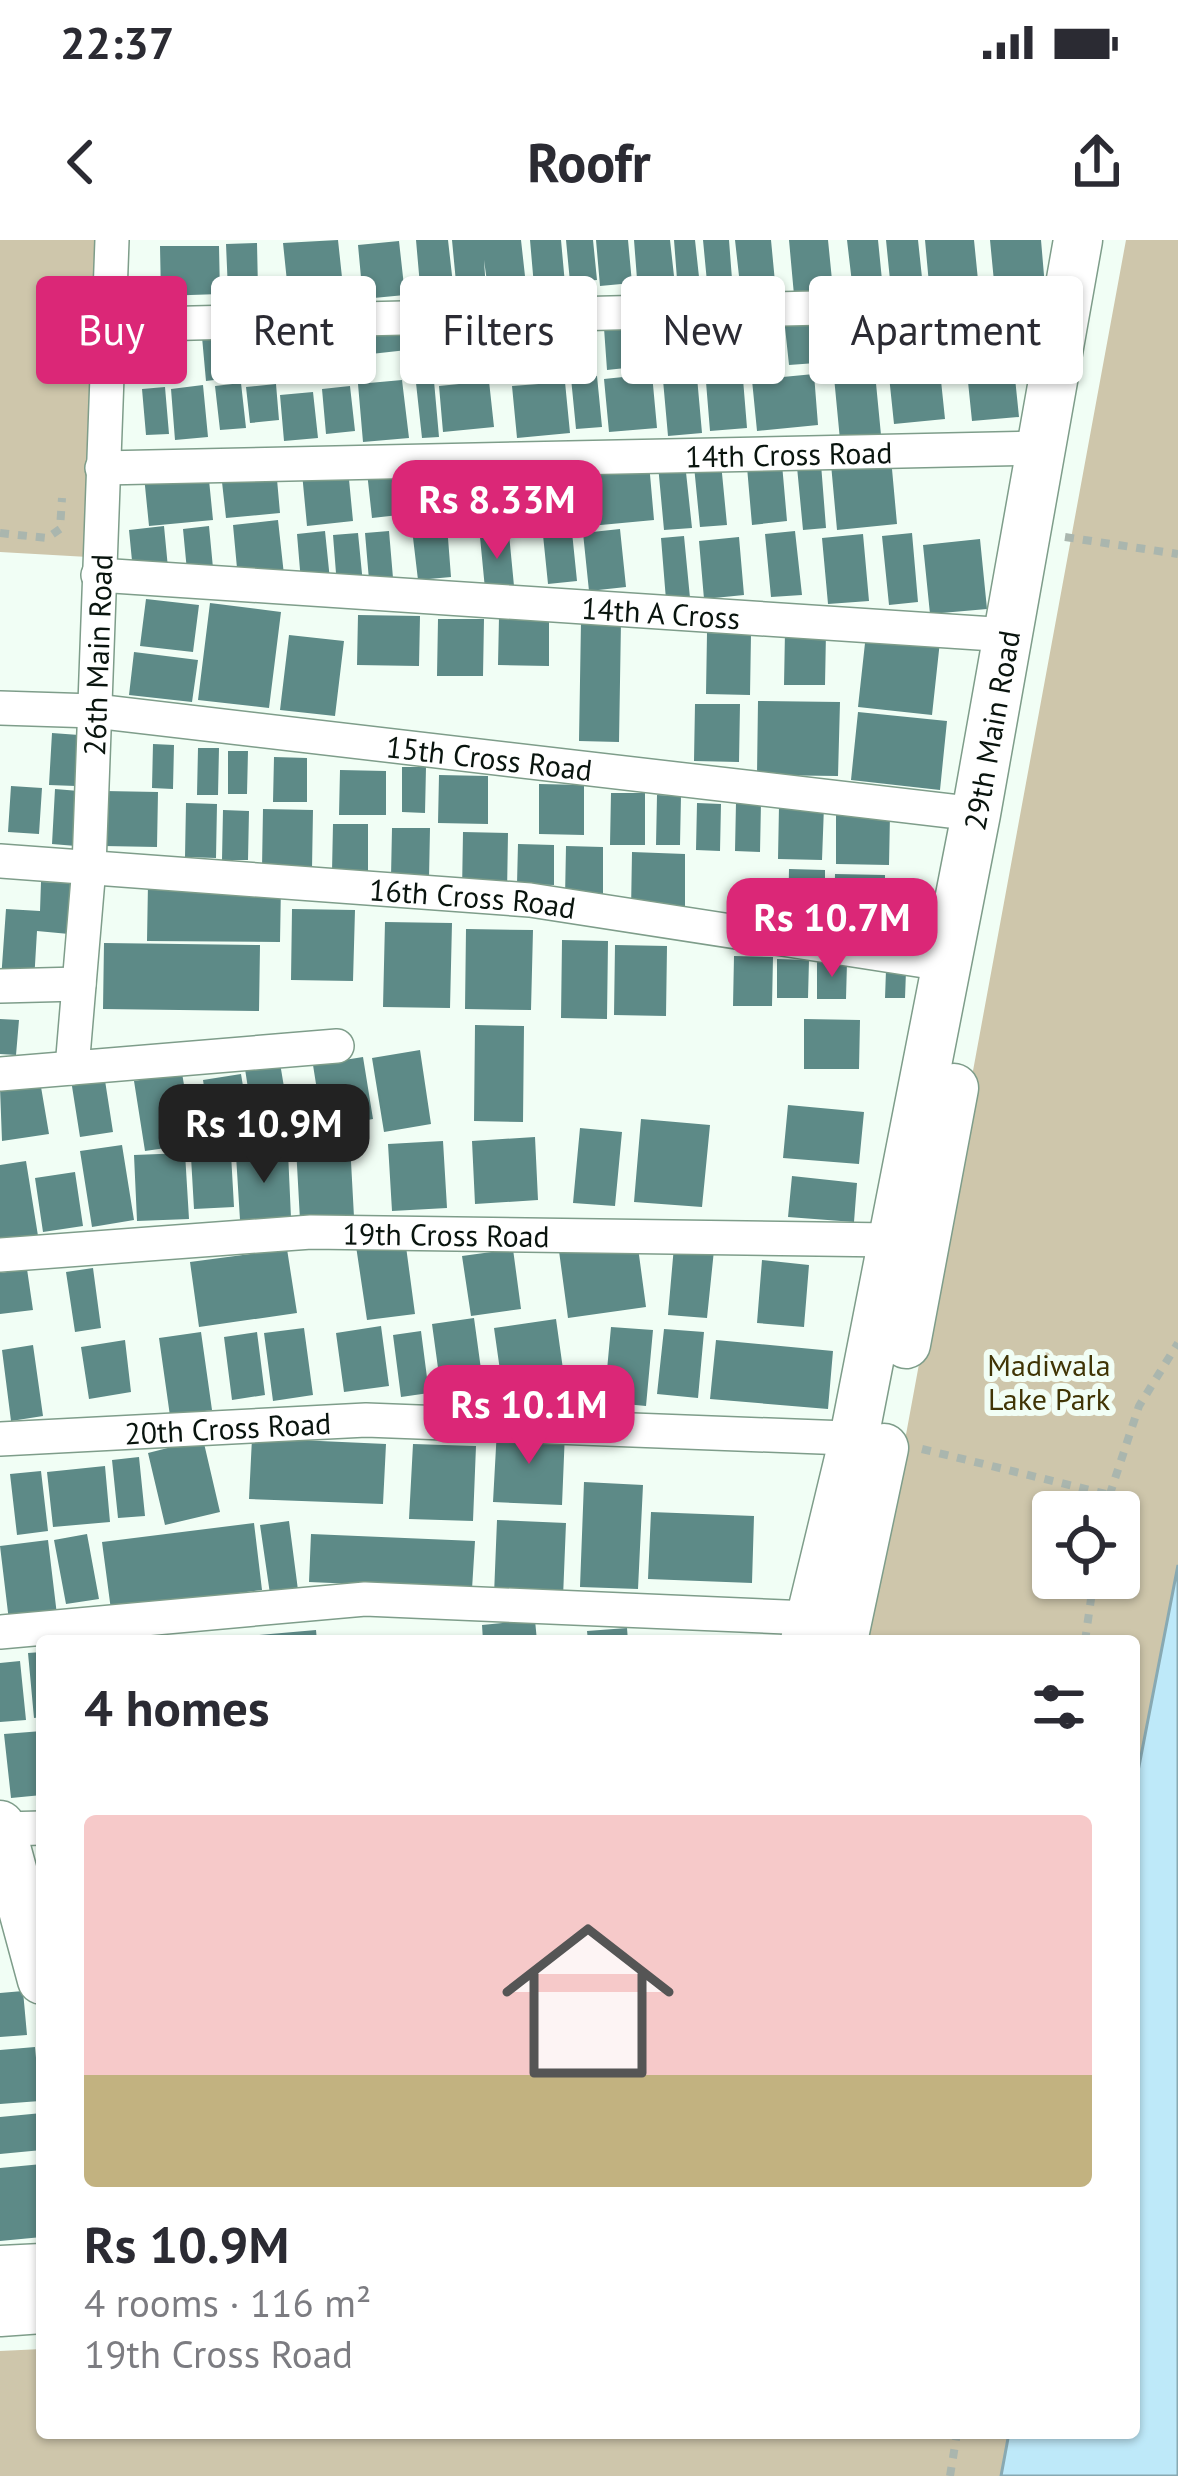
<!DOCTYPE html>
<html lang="en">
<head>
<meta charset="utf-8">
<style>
	body { margin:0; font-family:"PT Sans",sans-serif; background:#f2f2f3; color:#2b2b33; height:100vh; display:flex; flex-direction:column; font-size:45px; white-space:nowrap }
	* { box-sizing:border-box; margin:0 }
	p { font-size:39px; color:#7c7c81 }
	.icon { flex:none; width:66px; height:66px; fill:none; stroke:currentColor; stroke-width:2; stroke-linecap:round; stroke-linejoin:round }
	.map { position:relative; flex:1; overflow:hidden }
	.sheet { position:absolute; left:36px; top:1395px; width:1104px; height:804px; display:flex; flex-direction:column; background:#fff; border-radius:12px; box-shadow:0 3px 9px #0004 }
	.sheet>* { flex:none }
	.banner { position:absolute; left:36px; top:36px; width:1107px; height:108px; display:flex; gap:24px }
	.fabs { position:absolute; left:1032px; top:1251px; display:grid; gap:24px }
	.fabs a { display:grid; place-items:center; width:108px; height:108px; border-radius:12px; background:#fff; box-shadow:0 3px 9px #0004; font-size:60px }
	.price { position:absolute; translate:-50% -102px; padding:0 27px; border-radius:24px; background:#db2777; color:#fff; font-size:39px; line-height:78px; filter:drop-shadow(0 3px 6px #0008) }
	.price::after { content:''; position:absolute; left:50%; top:72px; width:36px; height:27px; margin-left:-18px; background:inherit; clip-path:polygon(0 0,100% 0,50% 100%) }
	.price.active { background:#222; color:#fff }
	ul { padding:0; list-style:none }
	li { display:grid; align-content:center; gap:24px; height:636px; padding:0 48px }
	li span { display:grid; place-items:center; height:372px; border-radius:12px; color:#555 }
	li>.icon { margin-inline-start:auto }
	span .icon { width:216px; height:216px; fill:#fffc; stroke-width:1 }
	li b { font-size:51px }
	h2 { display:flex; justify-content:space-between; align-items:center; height:144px; padding:0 48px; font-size:51px }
	.tag { padding:0 42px; border-radius:12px; background:#fff; box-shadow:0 3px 9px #0004; font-size:42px; line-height:108px }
	.tag.active { background:#db2777; color:#fff }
	.status { display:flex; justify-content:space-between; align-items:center; height:84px; padding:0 60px; background:#fff; direction:ltr }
	.status svg { height:33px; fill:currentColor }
	header { display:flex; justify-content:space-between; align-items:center; height:156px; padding:0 48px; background:#fff; font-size:54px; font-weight:700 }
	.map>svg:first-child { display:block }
	.green { fill:#cec6ab; fill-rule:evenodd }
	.water { fill:#bee9f9; stroke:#88a9b2; stroke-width:3 }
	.building { fill:#5d8a87 }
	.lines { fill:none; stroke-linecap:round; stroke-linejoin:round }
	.street-casing { stroke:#7e9d8a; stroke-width:36 }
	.secondary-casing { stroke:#7e9d8a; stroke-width:51 }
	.path { stroke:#aab6ae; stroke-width:8; stroke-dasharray:9 9; stroke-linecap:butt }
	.street { stroke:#fff; stroke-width:33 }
	.secondary { stroke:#fff; stroke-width:48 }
	.labels { text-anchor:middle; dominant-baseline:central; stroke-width:12; stroke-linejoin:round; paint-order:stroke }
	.street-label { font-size:30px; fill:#09140e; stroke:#f1fef5 }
	.park-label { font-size:30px; fill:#403405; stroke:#f1fef5 }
</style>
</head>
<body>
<div class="status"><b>22:37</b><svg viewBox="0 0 49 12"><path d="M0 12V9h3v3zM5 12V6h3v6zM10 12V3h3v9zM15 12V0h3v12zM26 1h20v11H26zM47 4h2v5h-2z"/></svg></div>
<header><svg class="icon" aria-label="back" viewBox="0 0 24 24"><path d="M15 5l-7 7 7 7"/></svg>Roofr<svg class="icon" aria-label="share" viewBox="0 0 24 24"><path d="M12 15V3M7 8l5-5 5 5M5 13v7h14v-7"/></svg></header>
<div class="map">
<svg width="1178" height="2236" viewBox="0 0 1178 2236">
	<rect width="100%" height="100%" fill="#f1fef5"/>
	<path class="green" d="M 0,0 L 104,0 L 88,317 L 0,312 Z
		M 1126,0 L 1178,0 L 1178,1325 L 1134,1552 L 1134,1401 L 868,1401 ZM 1053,1272 L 1119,1272 L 1119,1338 L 1053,1338 Z
		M 42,2109 L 42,2193 L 1009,2193 L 1001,2236 L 0,2236 L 0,2111 Z"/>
	<path class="water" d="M 1178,1325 L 1178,2236 L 1001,2236 L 1009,2193 L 1134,2193 L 1134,1552 Z"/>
	<path class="building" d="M 338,0 L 344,56 L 289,61 L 283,3 Z
		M 416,0 L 448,0 L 454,53 L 421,57 Z
		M 452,0 L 521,0 L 526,45 L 488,49 L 484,20 L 486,50 L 457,53 Z
		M 530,0 L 561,0 L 565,44 L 534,46 Z
		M 566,0 L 593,0 L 597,40 L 570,42 Z
		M 596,0 L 628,0 L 632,43 L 600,46 Z
		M 634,0 L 670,0 L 674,36 L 637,39 Z
		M 674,0 L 695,0 L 699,37 L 677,39 Z
		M 703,0 L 729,0 L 732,39 L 707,42 Z
		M 735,0 L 771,0 L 775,42 L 740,45 Z
		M 789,0 L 828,0 L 833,50 L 794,55 Z
		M 847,0 L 878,0 L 882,40 L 852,43 Z
		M 886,0 L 918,0 L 923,47 L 891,50 Z
		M 925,0 L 974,0 L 978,40 L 929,44 Z
		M 990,0 L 1041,0 L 1045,47 L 995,52 Z
		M 399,1 L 405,55 L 363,59 L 358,5 Z
		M 257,3 L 258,50 L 228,51 L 226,4 Z
		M 160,6 L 219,6 L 220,54 L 161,56 Z
		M 848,68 L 853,119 L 823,122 L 819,71 Z
		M 1025,68 L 1029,118 L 961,124 L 956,74 Z
		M 933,72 L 937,112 L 896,116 L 893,76 Z
		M 780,73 L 785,131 L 751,135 L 746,76 Z
		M 883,74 L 888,124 L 862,126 L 857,76 Z
		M 812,75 L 816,123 L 789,125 L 784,78 Z
		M 688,77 L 693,124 L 648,128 L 643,82 Z
		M 452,80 L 457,125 L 426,128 L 422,83 Z
		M 527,80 L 530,121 L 496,125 L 491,83 Z
		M 578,80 L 581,115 L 537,119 L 534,84 Z
		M 404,82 L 407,110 L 353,116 L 351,87 Z
		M 235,83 L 240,137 L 206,141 L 201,86 Z
		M 631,86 L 635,127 L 607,130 L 604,88 Z
		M 179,88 L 183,129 L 159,132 L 155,91 Z
		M 268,88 L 272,131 L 247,133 L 243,90 Z
		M 349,104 L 352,133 L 326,136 L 324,107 Z
		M 486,104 L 489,133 L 465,136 L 462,106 Z
		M 317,111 L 320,140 L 282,144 L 280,115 Z
		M 1014,128 L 1019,177 L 972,181 L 967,132 Z
		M 940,131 L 945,179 L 894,184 L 889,136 Z
		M 875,133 L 881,195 L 840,200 L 834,137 Z
		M 652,134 L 657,188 L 609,192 L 604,139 Z
		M 814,134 L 818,185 L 757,191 L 752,140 Z
		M 597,136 L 602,187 L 576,189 L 571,138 Z
		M 697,137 L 702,193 L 668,196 L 663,140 Z
		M 743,139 L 747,188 L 710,191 L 706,142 Z
		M 402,140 L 409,198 L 363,202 L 358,144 Z
		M 434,141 L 439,197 L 422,198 L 416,143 Z
		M 489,141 L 494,187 L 443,192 L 439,146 Z
		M 565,142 L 570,193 L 517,198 L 512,146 Z
		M 241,143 L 246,188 L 220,190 L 215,146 Z
		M 276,144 L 279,180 L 250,183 L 246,147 Z
		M 203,145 L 208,197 L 175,200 L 171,149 Z
		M 350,146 L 355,191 L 326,194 L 322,149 Z
		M 165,147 L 169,194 L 146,195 L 142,149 Z
		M 313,152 L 318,198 L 284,201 L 280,155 Z
		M 891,218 L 897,284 L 837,290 L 831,224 Z
		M 573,223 L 578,269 L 551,272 L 546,226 Z
		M 649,223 L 654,280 L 590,286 L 585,229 Z
		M 685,223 L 692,288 L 664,290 L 658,225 Z
		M 721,223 L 727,285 L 700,287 L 694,226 Z
		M 782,224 L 787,281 L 752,285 L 747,227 Z
		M 821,224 L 826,288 L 803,290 L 797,227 Z
		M 439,226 L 444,277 L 415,280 L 410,229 Z
		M 276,228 L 280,273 L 226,278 L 221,233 Z
		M 348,229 L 353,281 L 307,286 L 302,233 Z
		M 395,229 L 399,275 L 372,278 L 367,232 Z
		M 477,229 L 482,275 L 451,278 L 447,232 Z
		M 208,230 L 213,280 L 149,286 L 144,236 Z
		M 519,232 L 524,279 L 494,282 L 489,235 Z
		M 278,280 L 284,335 L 238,339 L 233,285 Z
		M 447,285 L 451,337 L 418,340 L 412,289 Z
		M 164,286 L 168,328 L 133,331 L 129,290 Z
		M 209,286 L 213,328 L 187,331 L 183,289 Z
		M 620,289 L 626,347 L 589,351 L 583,293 Z
		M 325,291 L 330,340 L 301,342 L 297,294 Z
		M 389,291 L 393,338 L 369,340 L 365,293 Z
		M 795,291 L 802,355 L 771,357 L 765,294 Z
		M 572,292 L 577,341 L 548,344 L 543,295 Z
		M 358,293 L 363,344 L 337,346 L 333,295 Z
		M 912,293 L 918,362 L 889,365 L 882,296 Z
		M 509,294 L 514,346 L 485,349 L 480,297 Z
		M 863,294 L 869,361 L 828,364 L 822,298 Z
		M 684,296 L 690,358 L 666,360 L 661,298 Z
		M 739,297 L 744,355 L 704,359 L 699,301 Z
		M 980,299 L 987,369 L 930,374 L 923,305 Z
		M 146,359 L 199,365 L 193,412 L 140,406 Z
		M 210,363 L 281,372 L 269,468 L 198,460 Z
		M 358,375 L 420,376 L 419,426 L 357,425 Z
		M 499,377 L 549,378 L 549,426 L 498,425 Z
		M 438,379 L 484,379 L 483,436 L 437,436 Z
		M 581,381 L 621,381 L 619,502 L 579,501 Z
		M 785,391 L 826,392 L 825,445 L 784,445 Z
		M 707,393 L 751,394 L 750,455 L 706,454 Z
		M 866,394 L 940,401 L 932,475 L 858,467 Z
		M 289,395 L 344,401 L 335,476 L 280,470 Z
		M 134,412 L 198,420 L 192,462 L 129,455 Z
		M 758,461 L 840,462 L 838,536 L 757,535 Z
		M 695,464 L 740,464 L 739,522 L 694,521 Z
		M 858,472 L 947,481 L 940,550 L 851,540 Z
		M 52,493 L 79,495 L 76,546 L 49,545 Z
		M 153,504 L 174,505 L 173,549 L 152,548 Z
		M 198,508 L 219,508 L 218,555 L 197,555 Z
		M 228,511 L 248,511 L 247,554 L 228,554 Z
		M 274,517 L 307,518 L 307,562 L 273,562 Z
		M 402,527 L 426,527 L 425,573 L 402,572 Z
		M 340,530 L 386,531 L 386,575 L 339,575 Z
		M 439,535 L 488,536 L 488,584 L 438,583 Z
		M 539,544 L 584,545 L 584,595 L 539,594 Z
		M 11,546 L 42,548 L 39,594 L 8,592 Z
		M 55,549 L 91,552 L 88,607 L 52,604 Z
		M 105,551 L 158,552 L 157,607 L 104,606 Z
		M 611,553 L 645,553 L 645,605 L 610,605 Z
		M 657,555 L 681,556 L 680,605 L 656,605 Z
		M 736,562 L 761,562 L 760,612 L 735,611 Z
		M 186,563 L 217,564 L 216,618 L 185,617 Z
		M 697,563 L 721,564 L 720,611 L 696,610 Z
		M 779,566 L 824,566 L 822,620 L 778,619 Z
		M 263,569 L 313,570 L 312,629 L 262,628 Z
		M 223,570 L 249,571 L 248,620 L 222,620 Z
		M 836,574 L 890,574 L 889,625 L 836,624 Z
		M 333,584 L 368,584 L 368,632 L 332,632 Z
		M 392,588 L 430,588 L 429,638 L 391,637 Z
		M 463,592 L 508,593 L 507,653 L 462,652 Z
		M 518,604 L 554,605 L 554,645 L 517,644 Z
		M 566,606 L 603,607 L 603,658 L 565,658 Z
		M 632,612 L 685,614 L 685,671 L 631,671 Z
		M 789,629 L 825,630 L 825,684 L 788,683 Z
		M 835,634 L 885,635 L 885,689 L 834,688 Z
		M 41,642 L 71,643 L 69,694 L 37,691 L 34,742 L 1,740 L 6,669 L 40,671 Z
		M 148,643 L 281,645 L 280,702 L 147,701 Z
		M 292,669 L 355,670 L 353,741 L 291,740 Z
		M 385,682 L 452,683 L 450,768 L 383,767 Z
		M 466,689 L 533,690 L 531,770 L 465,769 Z
		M 562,700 L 608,701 L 607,779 L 561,778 Z
		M 104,703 L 260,705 L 259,771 L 103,769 Z
		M 615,705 L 667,706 L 666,776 L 614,775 Z
		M 734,716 L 773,717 L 772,766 L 733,766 Z
		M 777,719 L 809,720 L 808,758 L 777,758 Z
		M 817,721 L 847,722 L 846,759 L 817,759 Z
		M 886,730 L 906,731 L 905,758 L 885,758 Z
		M 0,779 L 19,780 L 16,815 L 0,814 Z
		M 804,779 L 860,780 L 859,829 L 804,829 Z
		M 475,785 L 524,786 L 523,882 L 474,881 Z
		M 420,810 L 431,884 L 384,892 L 372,818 Z
		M 363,817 L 373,879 L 323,888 L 313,825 Z
		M 280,823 L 292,895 L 256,900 L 245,829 Z
		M 182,833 L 194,904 L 145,911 L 134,841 Z
		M 104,834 L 113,892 L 80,897 L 71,840 Z
		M 241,834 L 252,901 L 213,907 L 203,840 Z
		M 40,841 L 49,894 L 2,901 L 0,848 Z
		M 788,865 L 864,872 L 859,924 L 783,918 Z
		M 641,879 L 710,885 L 702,967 L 634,962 Z
		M 580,888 L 622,892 L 615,966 L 573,963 Z
		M 535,897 L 538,960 L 475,964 L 472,901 Z
		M 443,901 L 447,968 L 392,971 L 388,904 Z
		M 350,903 L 354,977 L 300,980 L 296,907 Z
		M 122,905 L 134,980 L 92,987 L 80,911 Z
		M 288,912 L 291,978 L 240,980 L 236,915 Z
		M 185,913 L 189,979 L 137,981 L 134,915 Z
		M 231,914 L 234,967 L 194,969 L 191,917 Z
		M 26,921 L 39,1002 L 0,1008 L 0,925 Z
		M 75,932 L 83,986 L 43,992 L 35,938 Z
		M 792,936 L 857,943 L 854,982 L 788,977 Z
		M 405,999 L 415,1074 L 367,1080 L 356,1006 Z
		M 637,1000 L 646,1067 L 568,1078 L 559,1011 Z
		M 674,1006 L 714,1010 L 707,1078 L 668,1075 Z
		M 287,1009 L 297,1073 L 199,1087 L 190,1022 Z
		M 513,1009 L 521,1069 L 471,1076 L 462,1016 Z
		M 762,1020 L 809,1025 L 804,1087 L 757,1083 Z
		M 93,1028 L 101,1088 L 75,1092 L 66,1032 Z
		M 27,1029 L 33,1070 L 0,1074 L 0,1033 Z
		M 474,1078 L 483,1144 L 441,1150 L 432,1084 Z
		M 556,1079 L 568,1165 L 506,1173 L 494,1088 Z
		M 381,1086 L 389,1146 L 344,1152 L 336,1093 Z
		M 611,1087 L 653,1090 L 646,1166 L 604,1162 Z
		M 304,1088 L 313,1155 L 273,1161 L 264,1093 Z
		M 664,1089 L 704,1092 L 698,1158 L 657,1154 Z
		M 421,1091 L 429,1153 L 401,1157 L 393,1095 Z
		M 201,1092 L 212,1170 L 170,1176 L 159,1098 Z
		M 257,1092 L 265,1155 L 232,1160 L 224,1097 Z
		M 125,1100 L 131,1152 L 89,1159 L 81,1107 Z
		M 716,1100 L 833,1111 L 828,1169 L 710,1159 Z
		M 33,1105 L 43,1176 L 11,1181 L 2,1110 Z
		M 497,1189 L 565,1192 L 562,1265 L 493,1262 Z
		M 252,1198 L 386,1204 L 383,1264 L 249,1259 Z
		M 203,1199 L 220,1272 L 165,1285 L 148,1213 Z
		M 413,1204 L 476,1206 L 473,1281 L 409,1279 Z
		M 139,1217 L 145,1276 L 118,1278 L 112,1220 Z
		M 105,1226 L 110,1282 L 53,1287 L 47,1232 Z
		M 41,1231 L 48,1291 L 17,1295 L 10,1234 Z
		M 584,1242 L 643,1245 L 638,1349 L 580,1347 Z
		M 651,1272 L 754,1276 L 752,1343 L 648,1339 Z
		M 497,1280 L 566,1283 L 563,1358 L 494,1355 Z
		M 289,1281 L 298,1350 L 270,1354 L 260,1285 Z
		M 254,1283 L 262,1350 L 111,1370 L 102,1302 Z
		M 87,1294 L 99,1359 L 66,1364 L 54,1300 Z
		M 311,1294 L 475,1301 L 472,1349 L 309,1342 Z
		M 48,1300 L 57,1375 L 9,1381 L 0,1306 Z
		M 535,1380 L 537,1401 L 483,1401 L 482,1385 Z
		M 627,1388 L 628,1401 L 588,1401 L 587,1391 Z
		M 316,1390 L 317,1401 L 260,1401 L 259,1395 Z
		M 42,1412 L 42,1477 L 34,1478 L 28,1413 Z
		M 20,1421 L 26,1480 L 0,1482 L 0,1423 Z
		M 42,1491 L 42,1555 L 11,1558 L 4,1494 Z
		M 23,1751 L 27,1795 L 0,1797 L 0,1753 Z
		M 35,1807 L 40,1861 L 0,1864 L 0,1810 Z
		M 42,1873 L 42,1910 L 0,1914 L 0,1877 Z
		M 42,1924 L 42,1997 L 0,2001 L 0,1928 Z"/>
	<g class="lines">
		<defs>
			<g id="street">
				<path d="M 111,85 L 1069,62"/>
				<path id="s1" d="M 102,228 L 1042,208"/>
				<path id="s2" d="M 98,335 L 1009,395"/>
				<path id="s3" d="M 0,468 L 95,471 L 976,574"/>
				<path id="s4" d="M 0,621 L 530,660 L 944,724"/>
				<path d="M 0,746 L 79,744"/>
				<path id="s5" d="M 72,828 L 89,627 L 112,0"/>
				<path d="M 0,834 L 337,806"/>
				<path id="s6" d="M 0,1015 L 311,992 L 892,1000"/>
				<path id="s7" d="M 0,1199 L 366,1180 L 873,1199"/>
				<path d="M 0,1392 L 365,1359 L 809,1378"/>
				<path d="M 2,1589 L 42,1588"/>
			</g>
			<g id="secondary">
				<path d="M 906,1104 L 954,848"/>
				<path id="s8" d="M 805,1401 L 854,1198 L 976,574 L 1078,0"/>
				<path d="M 843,1401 L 884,1208"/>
				<path d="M 0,1585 L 42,1740"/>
				<path d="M 0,2030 L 42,2028"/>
				<path d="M 0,2072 L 42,2069"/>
			</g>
		</defs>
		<use href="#street" class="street-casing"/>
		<use href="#secondary" class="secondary-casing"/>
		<path class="path" d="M 0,293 L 47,298 L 60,289 L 62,258
			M 1065,297 L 1178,314
			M 922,1209 L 1106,1254
			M 1104,1272 L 1139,1166 L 1178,1103
			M 1085,1401 L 1094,1338
			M 950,2236 L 957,2193"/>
		<use href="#street" class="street"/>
		<use href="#secondary" class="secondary"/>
	</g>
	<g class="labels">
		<g class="street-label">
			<text stroke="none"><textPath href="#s1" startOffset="687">14th Cross Road</textPath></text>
			<text stroke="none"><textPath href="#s2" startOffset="564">14th A Cross</textPath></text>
			<text stroke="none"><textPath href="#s5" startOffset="414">26th Main Road</textPath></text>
			<text stroke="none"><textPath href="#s8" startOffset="930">29th Main Road</textPath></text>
			<text stroke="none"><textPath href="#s3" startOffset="492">15th Cross Road</textPath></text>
			<text stroke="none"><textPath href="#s4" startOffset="474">16th Cross Road</textPath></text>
			<text stroke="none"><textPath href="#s6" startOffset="447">19th Cross Road</textPath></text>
			<text stroke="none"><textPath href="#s7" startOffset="228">20th Cross Road</textPath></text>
		</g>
		<g class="park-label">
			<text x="1049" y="1124">Madiwala<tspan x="1049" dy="34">Lake Park</tspan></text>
		</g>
	</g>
</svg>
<div class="fabs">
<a><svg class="icon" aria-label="locate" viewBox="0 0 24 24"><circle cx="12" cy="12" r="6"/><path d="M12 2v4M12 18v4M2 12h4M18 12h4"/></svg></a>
</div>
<b class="price" style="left:497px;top:322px">Rs 8.33M</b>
<b class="price" style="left:832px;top:740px">Rs 10.7M</b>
<b class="price active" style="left:264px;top:946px">Rs 10.9M</b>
<b class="price" style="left:529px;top:1227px">Rs 10.1M</b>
<div class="banner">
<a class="tag active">Buy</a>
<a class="tag">Rent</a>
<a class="tag">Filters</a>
<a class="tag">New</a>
<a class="tag">Apartment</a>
</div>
<section class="sheet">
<h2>4 homes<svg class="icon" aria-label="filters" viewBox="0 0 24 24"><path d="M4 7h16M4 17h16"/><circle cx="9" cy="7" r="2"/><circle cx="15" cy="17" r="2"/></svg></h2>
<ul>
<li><span style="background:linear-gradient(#f6c9c9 70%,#c2b280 0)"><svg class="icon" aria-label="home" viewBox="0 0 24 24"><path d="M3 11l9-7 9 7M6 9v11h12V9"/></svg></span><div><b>Rs 10.9M</b><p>4 rooms · 116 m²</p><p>19th Cross Road</p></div></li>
</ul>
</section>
</div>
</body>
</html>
